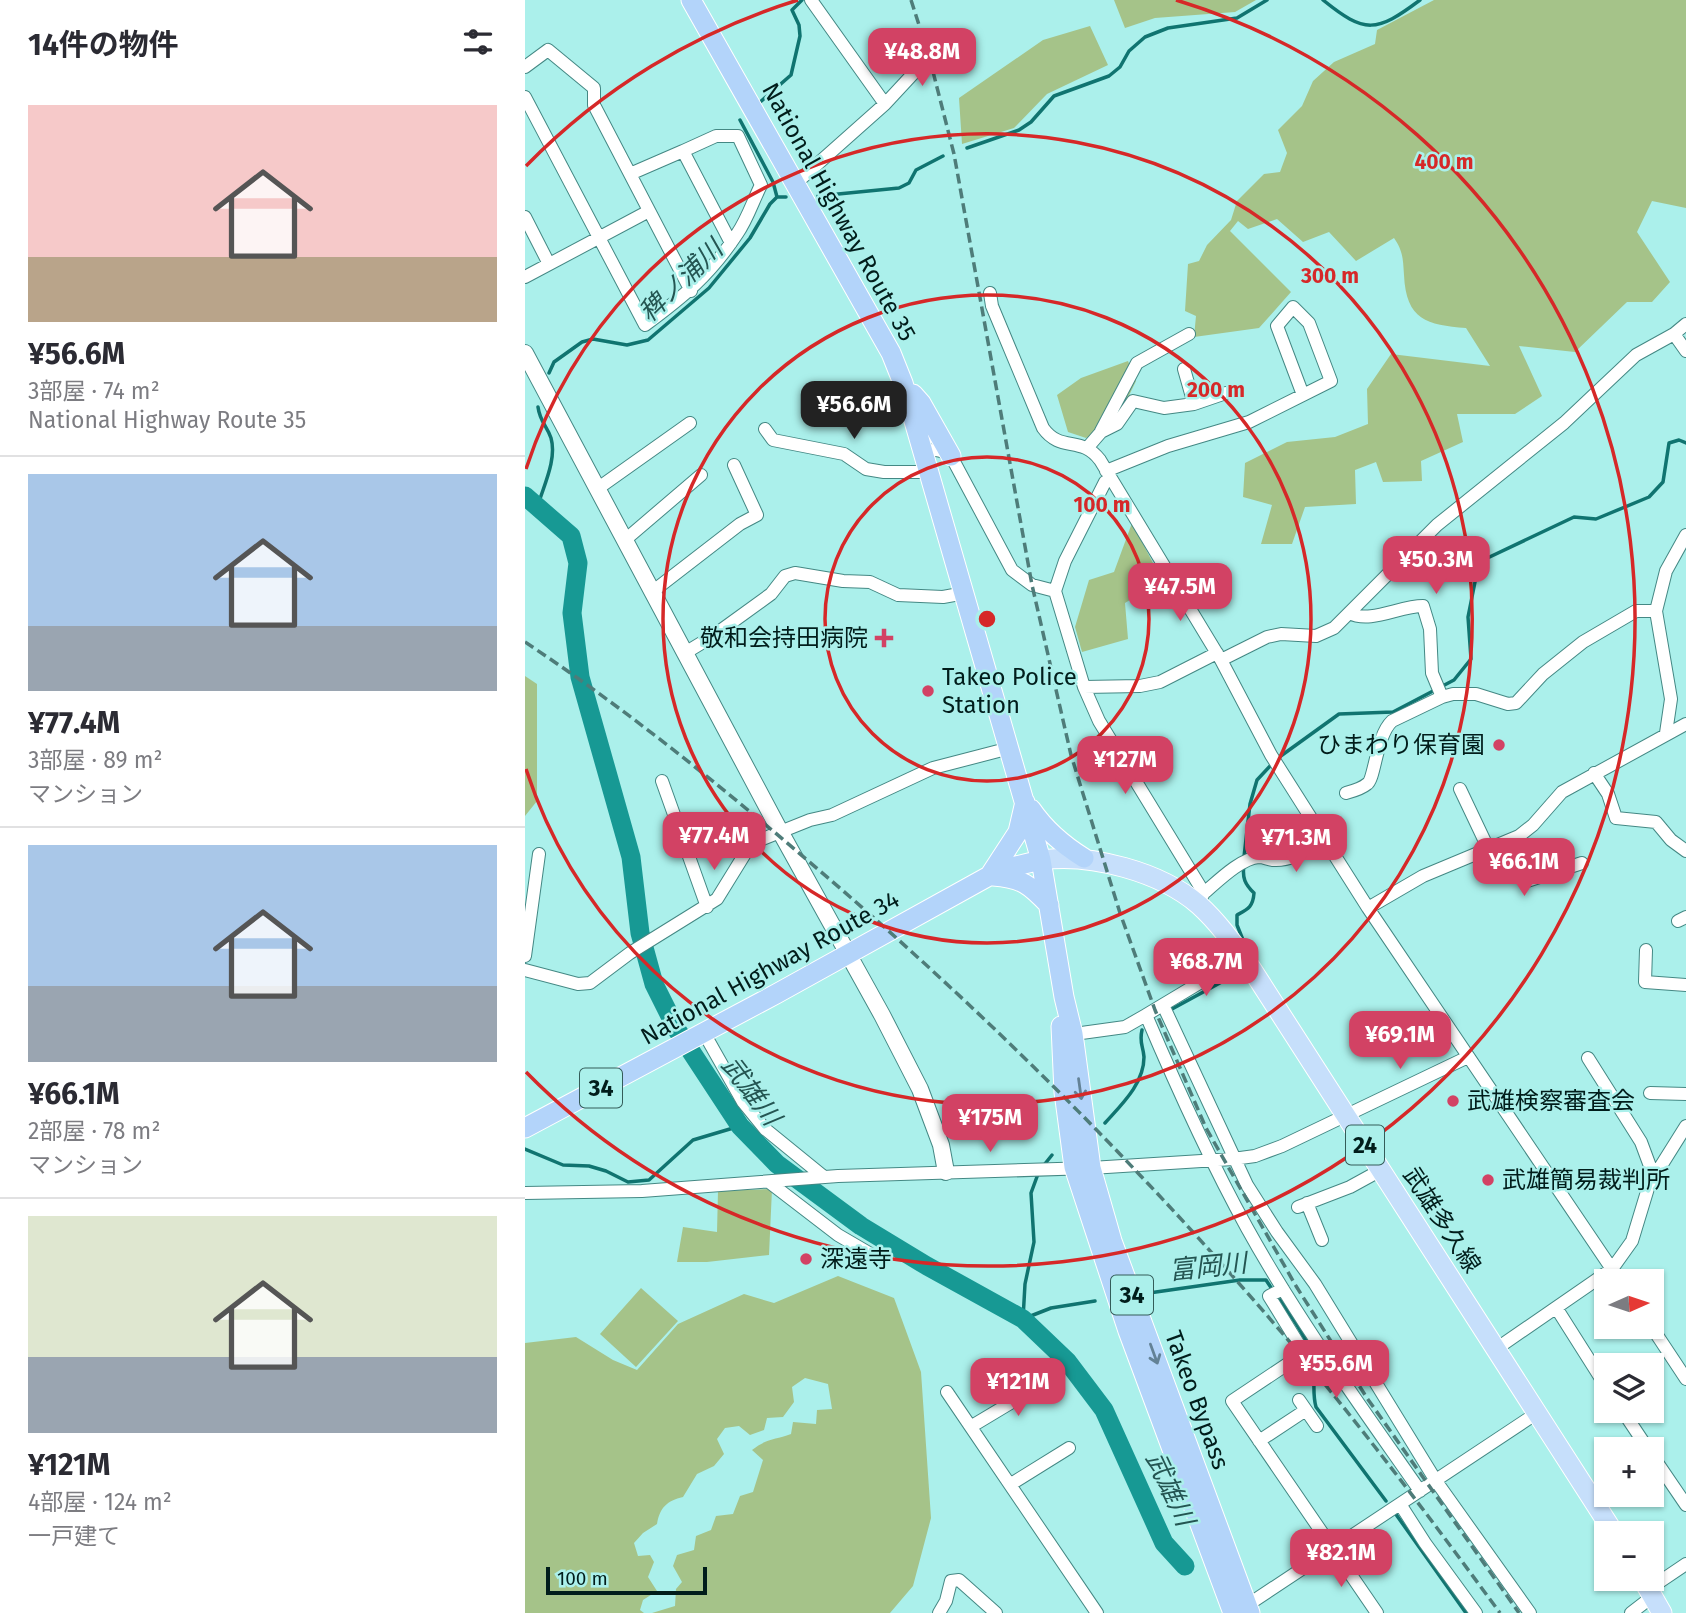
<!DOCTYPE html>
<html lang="ja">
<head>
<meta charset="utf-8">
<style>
	body { margin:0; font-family:"Fira Sans","Noto Sans JP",sans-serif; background:#f7f7f7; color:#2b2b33; height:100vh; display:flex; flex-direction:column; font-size:26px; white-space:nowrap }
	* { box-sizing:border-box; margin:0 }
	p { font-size:23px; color:#7c7c81 }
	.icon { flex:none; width:38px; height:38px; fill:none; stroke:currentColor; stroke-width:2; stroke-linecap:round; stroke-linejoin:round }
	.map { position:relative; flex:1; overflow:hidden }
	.panel { display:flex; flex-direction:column; background:#fff; width:525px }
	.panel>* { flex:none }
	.needle { width:46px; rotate:87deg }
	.buttons { position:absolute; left:1069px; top:1269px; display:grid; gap:14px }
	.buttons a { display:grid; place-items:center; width:70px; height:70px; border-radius:0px; background:#fff; box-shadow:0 2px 5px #0004; font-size:35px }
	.scale { position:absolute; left:21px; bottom:18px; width:161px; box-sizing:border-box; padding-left:7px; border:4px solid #011d1b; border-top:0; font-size:19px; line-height:24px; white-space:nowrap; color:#011d1b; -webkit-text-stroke:5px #abf0eb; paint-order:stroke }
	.price { position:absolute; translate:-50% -60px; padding:0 16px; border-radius:14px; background:#d24264; color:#fff; font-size:23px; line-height:46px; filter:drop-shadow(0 2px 4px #0008) }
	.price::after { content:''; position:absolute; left:50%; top:42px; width:21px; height:16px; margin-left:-10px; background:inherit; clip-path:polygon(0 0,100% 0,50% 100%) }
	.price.selected { background:#222; color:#fff }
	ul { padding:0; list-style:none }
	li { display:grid; align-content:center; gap:14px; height:371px; padding:0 28px }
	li+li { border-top:2px solid #e1e1e2 }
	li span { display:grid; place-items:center; height:217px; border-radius:0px; color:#555 }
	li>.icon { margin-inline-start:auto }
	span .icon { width:126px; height:126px; fill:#fffc; stroke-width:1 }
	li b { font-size:30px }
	h2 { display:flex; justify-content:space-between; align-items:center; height:84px; padding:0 28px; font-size:30px }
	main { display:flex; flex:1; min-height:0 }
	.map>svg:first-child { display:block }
	.green { fill:#a5c389 }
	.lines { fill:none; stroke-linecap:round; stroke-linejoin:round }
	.stream { stroke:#107470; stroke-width:3.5 }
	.river { stroke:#179994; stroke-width:19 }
	.minor-casing { stroke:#448884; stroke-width:14 }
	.tertiary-casing { stroke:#448884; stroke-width:18 }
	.primary-casing { stroke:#fff; stroke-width:21 }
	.trunk-casing { stroke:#fff; stroke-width:21 }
	.minor { stroke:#fff; stroke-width:12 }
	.tertiary { stroke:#fff; stroke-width:16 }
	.primary { stroke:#c6dffb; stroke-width:19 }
	.trunk { stroke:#b3d4fa; stroke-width:19 }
	.rail { stroke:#4e7c79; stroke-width:3.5; stroke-dasharray:10 5; stroke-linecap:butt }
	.oneway { stroke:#638296 }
	.ring { fill:none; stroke:#d62828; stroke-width:3.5 }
	.poi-dot { fill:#d24264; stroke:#abf0eb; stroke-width:2.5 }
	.labels { text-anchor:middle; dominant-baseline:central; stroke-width:5; stroke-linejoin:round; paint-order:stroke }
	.shield { fill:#abf0eb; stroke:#345c59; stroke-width:2 }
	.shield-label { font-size:23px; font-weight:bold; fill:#011d1b }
	.street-label { font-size:24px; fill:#011d1b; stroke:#abf0eb }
	.poi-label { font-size:24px; fill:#011d1b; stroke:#abf0eb; text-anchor:start }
	.water-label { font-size:26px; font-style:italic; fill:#245552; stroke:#abf0eb }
	.centre { fill:#d62828; stroke:#abf0eb; stroke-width:3.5 }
	.ring-label { font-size:21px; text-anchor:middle; font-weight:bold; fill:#d62828; stroke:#abf0eb; stroke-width:5; stroke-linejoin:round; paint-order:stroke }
</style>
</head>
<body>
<main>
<section class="panel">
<h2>14件の物件<svg class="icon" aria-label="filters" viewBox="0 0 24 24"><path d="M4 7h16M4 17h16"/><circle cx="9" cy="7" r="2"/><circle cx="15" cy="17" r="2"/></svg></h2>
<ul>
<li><span style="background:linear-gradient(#f6c9c9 70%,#b9a48a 0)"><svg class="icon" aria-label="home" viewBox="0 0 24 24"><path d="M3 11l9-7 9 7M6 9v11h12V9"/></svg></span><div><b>¥56.6M</b><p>3部屋 · 74 m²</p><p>National Highway Route 35</p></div></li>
<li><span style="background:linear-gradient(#a9c7e8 70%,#9aa5b1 0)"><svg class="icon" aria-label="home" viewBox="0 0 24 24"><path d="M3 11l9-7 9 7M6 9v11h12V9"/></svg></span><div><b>¥77.4M</b><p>3部屋 · 89 m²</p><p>マンション</p></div></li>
<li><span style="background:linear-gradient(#a9c7e8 65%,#9aa5b1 0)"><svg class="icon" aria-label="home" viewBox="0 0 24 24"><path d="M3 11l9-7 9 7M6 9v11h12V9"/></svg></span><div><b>¥66.1M</b><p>2部屋 · 78 m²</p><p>マンション</p></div></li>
<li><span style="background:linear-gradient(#dfe7d0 65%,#9aa5b1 0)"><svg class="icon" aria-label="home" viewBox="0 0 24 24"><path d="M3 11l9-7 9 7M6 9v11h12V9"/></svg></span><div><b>¥121M</b><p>4部屋 · 124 m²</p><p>一戸建て</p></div></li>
</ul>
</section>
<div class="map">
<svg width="1161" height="1613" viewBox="0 0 1161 1613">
	<rect width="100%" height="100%" fill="#abf0eb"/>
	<path class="green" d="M 589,0 L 731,0 L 710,12 L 630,18 L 600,28 Z
		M 909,0 L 1161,0 L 1161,208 L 1127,201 L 1112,232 L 1145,282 L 1127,302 L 1102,302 L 1050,352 L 994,346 L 1017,396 L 990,414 L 932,414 L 938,442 L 896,461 L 897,481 L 858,482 L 851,462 L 830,470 L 831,504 L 780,507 L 767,544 L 736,544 L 747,505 L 718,497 L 720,463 L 762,442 L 810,437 L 843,424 L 842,389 L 866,354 L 965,366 L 941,328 C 902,325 881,320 879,275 C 878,259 878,251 869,238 L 831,261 L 804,232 L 778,242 L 752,219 L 723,229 L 713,221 L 705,231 L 766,292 L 734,328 L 669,337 L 671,316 L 660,311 L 663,264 L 674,261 L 682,245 L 706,220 L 712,201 L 739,174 L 755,172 L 762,153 L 753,130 L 777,106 L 788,81 L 809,62 L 850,44 L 852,30 Z
		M 565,26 L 583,65 L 522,94 L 489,128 L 437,144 L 434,98 L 518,40 Z
		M 603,361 L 611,381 L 593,418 L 561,438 L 543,432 L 532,395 L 556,378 Z
		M 607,523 L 637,580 L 600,603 L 603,639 L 557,652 L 550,627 L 564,580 L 589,572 Z
		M 0,676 L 12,684 L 12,801 L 0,816 Z
		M 247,1189 L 244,1255 L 182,1262 L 152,1262 L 158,1227 L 192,1232 L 193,1191 Z
		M 313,1276 L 369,1298 L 396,1372 L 406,1518 L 388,1586 L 365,1613 L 127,1613 L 150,1606 L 151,1589 L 157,1582 L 148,1566 L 152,1555 L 169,1550 L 171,1536 L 186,1530 L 191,1516 L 208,1514 L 215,1496 L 228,1492 L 238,1460 L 227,1450 C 242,1438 250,1440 266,1434 L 268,1422 L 291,1424 L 292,1410 L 307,1409 L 303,1384 L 280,1378 L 267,1387 L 269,1402 L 258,1417 L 242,1418 L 239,1430 L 225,1435 L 214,1426 L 200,1428 L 192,1439 L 199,1454 L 189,1466 L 172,1474 L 158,1497 C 142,1501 135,1507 132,1524 L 118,1533 L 109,1543 L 113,1556 L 125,1555 L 129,1562 L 123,1577 L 132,1591 L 118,1600 L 115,1610 L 119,1613 L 0,1613 L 0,1343 L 51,1337 L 88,1360 L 112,1370 L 153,1324 L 219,1294 L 249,1303 Z
		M 116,1288 L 153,1321 L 111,1367 L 75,1334 Z"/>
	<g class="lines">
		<path class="stream" d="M 798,0 C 840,34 851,33 895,0
			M 234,103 L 266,75 L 275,36 L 274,25 L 267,10 L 277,0
			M 215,120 L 248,182 L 252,197
			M 442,148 L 494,130 L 506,122 L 529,96 L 584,76 L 595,67 L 604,51 L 620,37 L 643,28 L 712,18 L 742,0
			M 293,196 L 374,188 L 384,183 L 391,170 L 418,156
			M 24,373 L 29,362 L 57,342 L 68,339 L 102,345 L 123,340 L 184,288 L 225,238 L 245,204 L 252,197 L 261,197
			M 13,505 C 19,485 32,459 26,438 C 22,426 15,422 13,407
			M 753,758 L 814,714 L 868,712 L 929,680 L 946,659 L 943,617 L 954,562 L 1049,517 L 1071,519 L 1124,497 L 1138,482 L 1144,443 L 1154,440 L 1161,443
			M 719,857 L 725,804 L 732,780 L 747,764
			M 719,865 C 717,878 720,884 729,893 C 728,907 723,909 712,915 L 712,925 L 720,945
			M 647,1009 L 704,978 L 715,967
			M 580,1123 C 596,1105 619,1084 619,1057 C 618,1045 614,1043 617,1030
			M 0,1149 L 38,1165 L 64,1166 L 81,1171 L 103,1182 L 124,1180 L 168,1140 L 215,1126
			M 519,1165 L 527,1155
			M 513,1174 L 506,1193 L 509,1242 L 500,1284 L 498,1319 L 526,1308 L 570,1301
			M 624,1293 L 715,1280 L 741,1280 C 755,1302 781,1332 787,1357 C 792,1373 786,1390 791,1407 L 861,1501
			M 870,1513 L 941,1613"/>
		<path class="river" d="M 0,496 L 46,536 L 53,563 L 47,613 L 55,677 L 106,857 L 115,933 L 129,984 L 152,1030 L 215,1126 L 252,1164 L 336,1226 L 402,1266 L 498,1319 L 542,1361 L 579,1410 L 639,1543 L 660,1566"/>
		<defs>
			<path id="minor" d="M 286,0 L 360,104
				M 0,67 L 23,50 L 69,88 L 69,105 L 166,291
				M 0,97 L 120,325 C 158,297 185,275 212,234 C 222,220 228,201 236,185 L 213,136 L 191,136 L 158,151
				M 105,174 L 158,151 L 206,243
				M 270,184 L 360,104 L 412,48
				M 0,217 L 24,264
				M 0,277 L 124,211
				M 465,293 L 467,306 L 518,428 C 536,453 556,435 575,460 L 696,660 L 746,755 L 843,908 L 1095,1281
				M 1149,334 L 1161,351
				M 669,404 L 701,393
				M 240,429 L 248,440 L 319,454 L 341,469 L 359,472 L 406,472
				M 576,431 L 612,363 L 664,334
				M 563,447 L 576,432 L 592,424 L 608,401 L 639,408 L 669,404 L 659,369
				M 400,452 C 410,448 416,450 426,456 L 487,570 L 507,585 L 530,591
				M 581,471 L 643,446 L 724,422 L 806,381 L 784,323 L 768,307 L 752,326 L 778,395
				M 585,479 L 580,482 L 540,561 L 530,591 L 559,687 L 574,721 L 679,893 L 673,904
				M 72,489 L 165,423
				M 100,540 L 176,475
				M 127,592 L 215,524 L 232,515 L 209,465
				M 824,613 C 846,624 874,606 898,606 L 905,629 L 907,673 L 917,697
				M 160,653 L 188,636 L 246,594 L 260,576 L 270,573 L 318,581 L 345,582 L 373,595 L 418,597 L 440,593
				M 696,660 L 742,637 L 756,634 L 791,636 L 809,628 L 912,525 L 1039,423 L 1111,355 L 1149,334 L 1161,324
				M 559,687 L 615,686 L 635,682 L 692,653
				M 1141,733 L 1146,699 L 1131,611 L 1141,571 L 1161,535
				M 1069,773 L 1083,794 L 1091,818 L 1131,822 L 1146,840 L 1161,851
				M 137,781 L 182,907
				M 935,789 L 963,848
				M 821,793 C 828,791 836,789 842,784 C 850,779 851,736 867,721 L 917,697 L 928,694 L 951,694 L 983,704 L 991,703 L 1018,674 L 1058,642 L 1111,611 L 1131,611
				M 994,836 L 1002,881 L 1057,863
				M 679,893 C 692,882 716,858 734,857 C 740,857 745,861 751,860 C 770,860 785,848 802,840
				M 843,908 L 898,876 L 994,836 L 1008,825 L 1037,792 L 1161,724
				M 1153,921 L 1161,917
				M 1121,950 L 1120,982 L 1161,985
				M 0,956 L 14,854
				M 0,970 L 53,984 L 65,983 L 105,953 L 192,899 L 221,852 L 235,840 L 285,820 L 307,815 L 408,768 L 485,748
				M 638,1005 L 722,1185 L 752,1232 L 790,1284 L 911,1481 L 1005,1613
				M 621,1015 L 701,967 L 714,952
				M 179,1033 L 218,1102 L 240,1129 L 299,1177
				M 542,1035 L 600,1027 L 621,1015 C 652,1088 684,1159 722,1228 C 773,1320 835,1405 895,1491
				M 1063,1058 L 1116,1142 L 1129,1177
				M 1125,1093 L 1161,1094
				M 244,1182 L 313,1235 L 349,1256
				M 0,1193 L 117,1191 L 313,1176 L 566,1168 L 708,1159 L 730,1156 L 757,1146 L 943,1057
				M 782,1203 L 797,1240
				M 773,1207 L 825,1187 L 856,1170
				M 758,1289 L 744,1296 L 779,1353 L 707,1401 L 852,1613
				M 1032,1309 L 1082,1388
				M 1126,1326 L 1161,1379
				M 971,1349 L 1087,1269 L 1107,1241 L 1124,1185 L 1161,1126
				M 422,1392 L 572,1613
				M 774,1400 L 792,1426
				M 1097,1410 L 1123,1449
				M 447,1426 L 522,1381
				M 734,1441 L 781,1410
				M 1127,1455 L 1161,1505
				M 486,1484 L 544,1448
				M 875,1504 L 900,1543 L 951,1613
				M 1124,1589 L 1161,1564
				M 718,1608 L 1012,1413
				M 414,1613 L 421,1601 L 426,1581 L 434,1580 L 471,1613
				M 1106,1613 L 1128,1596"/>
			<path id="tertiary" d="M 0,353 L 256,833 L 357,1015 L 395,1089 L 416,1145 L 421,1172"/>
			<path id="primary" d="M 516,860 C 566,853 636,872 674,905 C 694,923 710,946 726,968 L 1089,1533
				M 1117,1578 L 1137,1613"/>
			<path id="trunk" d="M 166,0 L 366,353 L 378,383 L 516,860 L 539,997 L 548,1034 L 566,1168 L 587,1241 L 725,1613
				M 388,394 L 396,403 L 426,456
				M 506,809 C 521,831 538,845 559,858
				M 465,875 L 493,832 L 500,802
				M 468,876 C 497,878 505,885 524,905
				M 536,1026 L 539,1092 L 549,1167 L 603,1331 L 708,1613
				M 0,1128 L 251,994 L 464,876 L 483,868 L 516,860"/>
		</defs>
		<use href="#minor" class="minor-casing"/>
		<use href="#tertiary" class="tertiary-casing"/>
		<use href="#primary" class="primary-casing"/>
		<use href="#trunk" class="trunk-casing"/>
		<use href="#minor" class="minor"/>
		<use href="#tertiary" class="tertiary"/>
		<use href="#primary" class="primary"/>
		<use href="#trunk" class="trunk"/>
		<path class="rail" d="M 386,0 L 404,56 L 429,154 L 507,585 L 546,755 L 595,913 L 630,1010 L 681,1128 L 771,1286 L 842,1398 L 994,1613
			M 0,642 C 98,707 191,782 281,859 C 461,1012 628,1179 780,1360 C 848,1442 912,1527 975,1613"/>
	</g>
	<defs><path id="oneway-shaft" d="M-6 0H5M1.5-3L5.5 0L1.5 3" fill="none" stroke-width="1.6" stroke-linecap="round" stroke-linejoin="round" transform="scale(1.75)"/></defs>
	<g class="oneway">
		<use href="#oneway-shaft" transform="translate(555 1089) rotate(82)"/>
		<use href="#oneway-shaft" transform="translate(629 1354) rotate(70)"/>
	</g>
	<g class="ring">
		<circle cx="462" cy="619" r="162"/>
		<circle cx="462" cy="619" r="324"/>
		<path d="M1 469A485 485 0 1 1 1 769"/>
		<path d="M1 166A647 647 0 0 1 273 0M651 0A647 647 0 1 1 1 1072"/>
	</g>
	<g class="poi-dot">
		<path d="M355.5 627.5h7v7h7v7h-7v7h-7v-7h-7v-7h7z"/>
		<circle cx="403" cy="691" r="7"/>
		<circle cx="974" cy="745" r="7"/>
		<circle cx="928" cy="1101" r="7"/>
		<circle cx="963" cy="1180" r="7"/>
		<circle cx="281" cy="1259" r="7"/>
	</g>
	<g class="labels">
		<g class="shield">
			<rect x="55" y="1068.5" width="42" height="39" rx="5"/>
			<rect x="821" y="1125.5" width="38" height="39" rx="5"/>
			<rect x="586" y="1275.5" width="42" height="39" rx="5"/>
		</g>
		<g class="shield-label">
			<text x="76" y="1088">34</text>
			<text x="840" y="1145">24</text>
			<text x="607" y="1295">34</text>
		</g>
		<g class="street-label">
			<text transform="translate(314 212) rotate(61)">National Highway Route 35</text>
			<text transform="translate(245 968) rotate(-29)">National Highway Route 34</text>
			<text transform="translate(917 1220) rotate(57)">武雄多久線</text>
			<text transform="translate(672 1400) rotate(70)">Takeo Bypass</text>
		</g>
		<g class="poi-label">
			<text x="343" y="638" text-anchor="end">敬和会持田病院</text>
			<text x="417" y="677">Takeo Police<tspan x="417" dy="28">Station</tspan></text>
			<text x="960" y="745" text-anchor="end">ひまわり保育園</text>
			<text x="942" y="1101">武雄検察審査会</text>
			<text x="977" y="1180">武雄簡易裁判所</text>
			<text x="295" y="1259">深遠寺</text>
		</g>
		<g class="water-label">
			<text transform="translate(156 281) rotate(-44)">稗ノ浦川</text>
			<text transform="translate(226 1091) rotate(53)">武雄川</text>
			<text transform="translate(683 1267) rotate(-6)">富岡川</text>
			<text transform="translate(645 1489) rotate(65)">武雄川</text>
		</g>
	</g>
	<circle cx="462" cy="619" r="10" class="centre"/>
	<g class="ring-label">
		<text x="919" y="169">400 m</text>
		<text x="805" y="283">300 m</text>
		<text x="691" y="397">200 m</text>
		<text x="577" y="512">100 m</text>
	</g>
</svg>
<div class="buttons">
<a><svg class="needle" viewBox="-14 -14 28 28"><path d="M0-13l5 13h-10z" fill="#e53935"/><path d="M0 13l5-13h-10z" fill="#7c7c81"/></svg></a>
<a><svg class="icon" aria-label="layers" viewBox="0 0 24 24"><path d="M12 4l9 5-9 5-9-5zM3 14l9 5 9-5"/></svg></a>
<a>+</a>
<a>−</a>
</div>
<div class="scale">100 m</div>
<b class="price" style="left:397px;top:88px">¥48.8M</b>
<b class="price selected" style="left:329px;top:441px">¥56.6M</b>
<b class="price" style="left:911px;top:596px">¥50.3M</b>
<b class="price" style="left:655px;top:623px">¥47.5M</b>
<b class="price" style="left:600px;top:796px">¥127M</b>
<b class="price" style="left:189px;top:872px">¥77.4M</b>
<b class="price" style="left:771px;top:874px">¥71.3M</b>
<b class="price" style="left:999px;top:898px">¥66.1M</b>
<b class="price" style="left:681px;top:998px">¥68.7M</b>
<b class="price" style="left:875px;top:1071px">¥69.1M</b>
<b class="price" style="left:465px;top:1154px">¥175M</b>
<b class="price" style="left:811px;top:1400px">¥55.6M</b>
<b class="price" style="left:493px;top:1418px">¥121M</b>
<b class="price" style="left:816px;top:1589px">¥82.1M</b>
</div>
</main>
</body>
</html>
